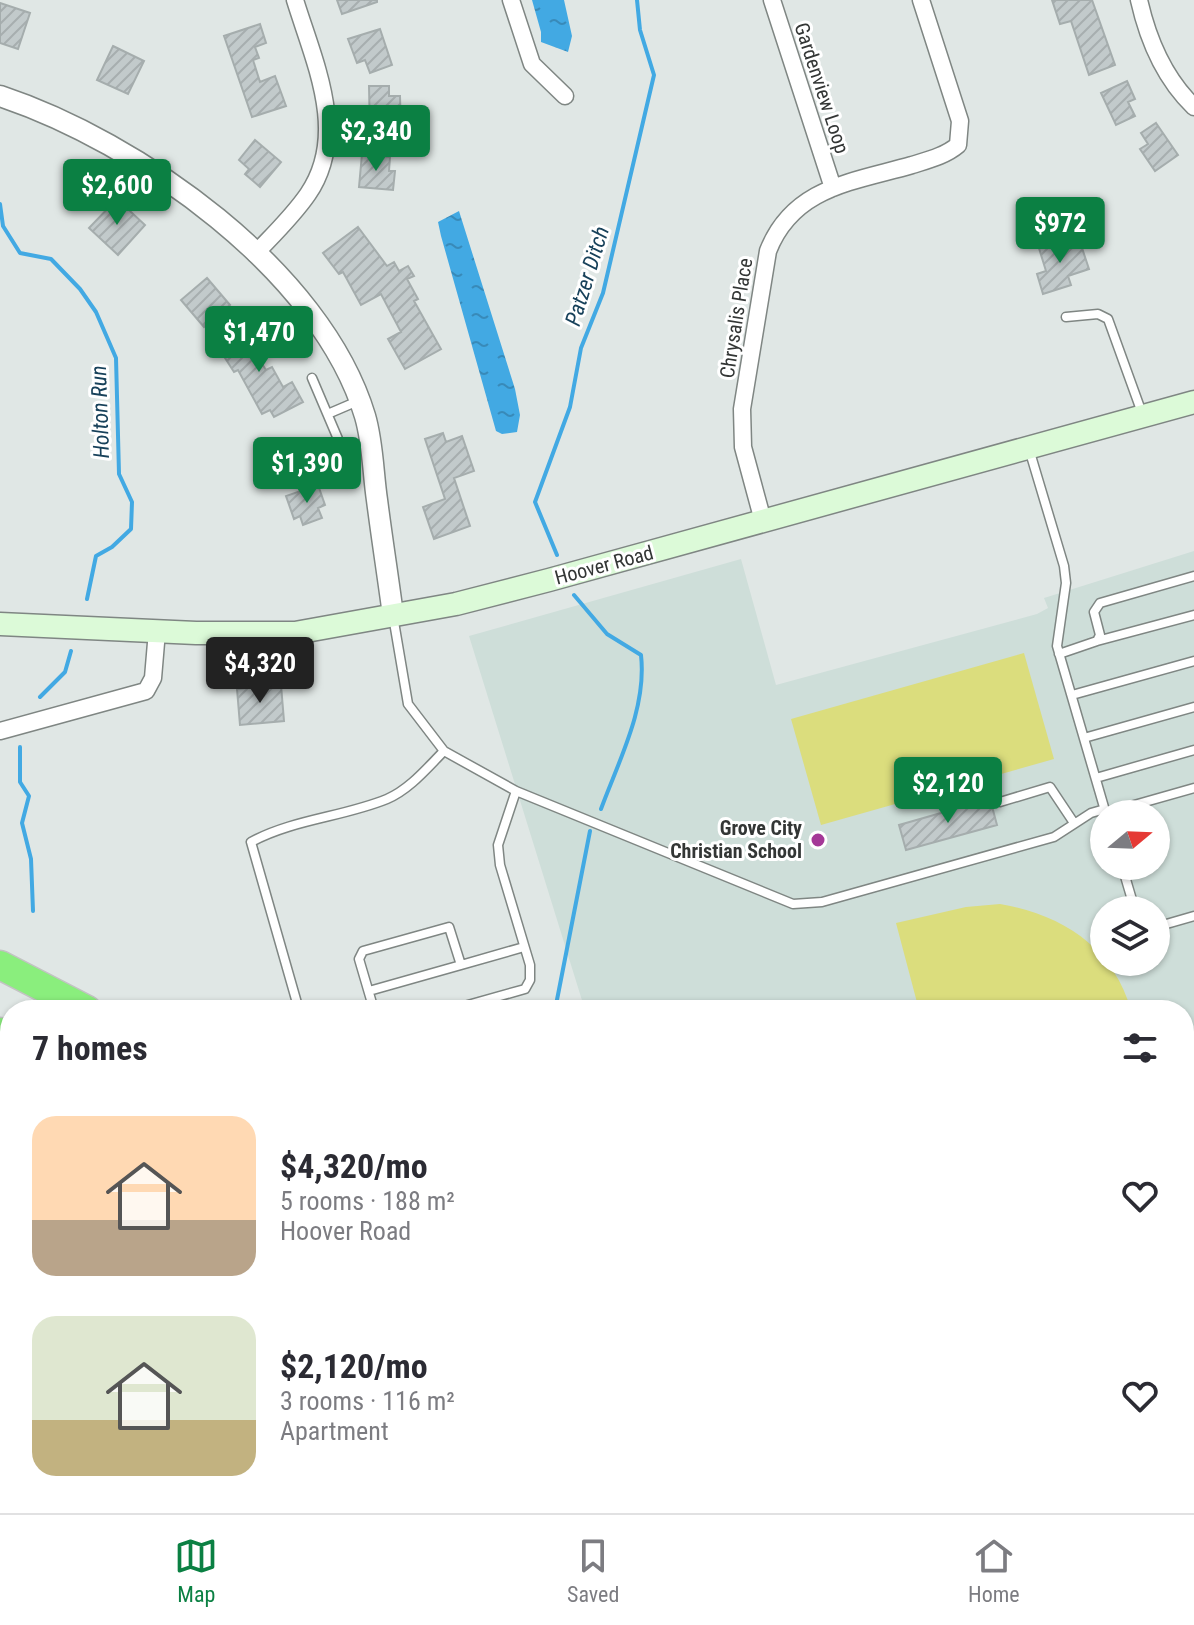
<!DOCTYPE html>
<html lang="en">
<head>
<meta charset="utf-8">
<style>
	body { margin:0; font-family:"Roboto Condensed",sans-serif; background:#f2f2f3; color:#2b2b33; height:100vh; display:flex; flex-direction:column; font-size:30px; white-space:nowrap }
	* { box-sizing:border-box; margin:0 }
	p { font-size:26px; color:#7c7c81 }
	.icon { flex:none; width:44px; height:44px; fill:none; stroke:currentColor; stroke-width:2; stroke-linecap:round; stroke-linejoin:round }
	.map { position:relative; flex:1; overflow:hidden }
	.sheet { position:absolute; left:0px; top:1000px; width:1194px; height:514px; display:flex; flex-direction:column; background:#fff; border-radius:32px 32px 0 0; box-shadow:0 2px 6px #0004 }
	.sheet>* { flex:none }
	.needle { width:52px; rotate:71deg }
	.tools { position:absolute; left:1090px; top:800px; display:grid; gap:16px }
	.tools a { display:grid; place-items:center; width:80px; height:80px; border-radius:50%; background:#fff; box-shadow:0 2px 6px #0004; font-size:40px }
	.price { position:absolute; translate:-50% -68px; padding:0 18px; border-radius:8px; background:#0b8043; color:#fff; font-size:26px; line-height:52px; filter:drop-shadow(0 2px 4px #0008) }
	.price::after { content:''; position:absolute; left:50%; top:48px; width:24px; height:18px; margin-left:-12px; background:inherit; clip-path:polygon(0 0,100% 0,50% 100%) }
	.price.on { background:#222; color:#fff }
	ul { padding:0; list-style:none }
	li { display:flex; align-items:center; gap:24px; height:200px; padding:0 32px }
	li span { display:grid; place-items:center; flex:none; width:224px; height:160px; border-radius:24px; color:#555 }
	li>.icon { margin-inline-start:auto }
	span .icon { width:96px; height:96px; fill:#fffc; stroke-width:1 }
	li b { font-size:34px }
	h2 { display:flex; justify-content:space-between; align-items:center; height:96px; padding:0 32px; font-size:34px }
	.tab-bar { display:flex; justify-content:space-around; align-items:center; height:112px; border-top:2px solid #e1e1e2; background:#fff; font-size:22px; color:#7c7c81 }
	.tab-bar a { display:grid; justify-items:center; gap:4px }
	.tab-bar .on { color:#0b8043 }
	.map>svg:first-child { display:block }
	.built { fill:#ceded9; fill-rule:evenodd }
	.forest { fill:url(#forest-firs) }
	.garden { fill:#dbdd7d }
	.water { fill:url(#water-ripples) }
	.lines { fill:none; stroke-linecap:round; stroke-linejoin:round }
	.stream { stroke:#42a9e3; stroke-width:4 }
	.building { fill:url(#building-hatch); stroke:#a5adad; stroke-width:2 }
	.service-casing { stroke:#7f8683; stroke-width:11 }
	.minor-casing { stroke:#7f8683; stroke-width:19 }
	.tertiary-casing { stroke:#7f8683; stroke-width:23 }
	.secondary-casing { stroke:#7f8683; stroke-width:25 }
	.motorway-casing { stroke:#c2c3c2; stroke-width:31 }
	.service { stroke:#fff; stroke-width:8 }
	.minor { stroke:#fff; stroke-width:16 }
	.tertiary { stroke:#fff; stroke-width:20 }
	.secondary { stroke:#dcfad8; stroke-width:22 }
	.motorway { stroke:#8aee7d; stroke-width:28 }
	.poi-dot { fill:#a43897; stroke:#fff; stroke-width:3 }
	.labels { text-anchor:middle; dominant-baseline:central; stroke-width:6; stroke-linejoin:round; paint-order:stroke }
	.street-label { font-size:20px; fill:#333635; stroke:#fff }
	.poi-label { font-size:20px; font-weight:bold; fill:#333635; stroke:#fff; text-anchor:end }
	.water-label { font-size:22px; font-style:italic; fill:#17415a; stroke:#fff }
</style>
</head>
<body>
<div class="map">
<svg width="1194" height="1513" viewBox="0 0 1194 1513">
	<defs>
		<pattern id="forest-firs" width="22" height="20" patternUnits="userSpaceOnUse" patternTransform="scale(2)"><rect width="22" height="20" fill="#dbdd7d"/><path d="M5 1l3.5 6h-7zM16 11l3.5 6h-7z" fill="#bcbe6d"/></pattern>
		<pattern id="water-ripples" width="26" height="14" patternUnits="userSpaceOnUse" patternTransform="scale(2)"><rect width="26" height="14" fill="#42a9e3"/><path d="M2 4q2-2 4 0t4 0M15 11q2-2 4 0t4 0" fill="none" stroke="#388ab9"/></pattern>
		<pattern id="building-hatch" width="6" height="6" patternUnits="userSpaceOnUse" patternTransform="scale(2)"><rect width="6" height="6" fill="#c2cacb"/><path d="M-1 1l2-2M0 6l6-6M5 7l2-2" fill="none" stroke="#a7aeaf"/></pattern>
	</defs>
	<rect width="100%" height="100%" fill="#e0e7e5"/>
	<path class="built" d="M 1194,551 L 1194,1155 L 1184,1157 L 1184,1010 L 585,1010 L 469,636 L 741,559 L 776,685 L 1037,614 L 1048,608 L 1044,598 ZM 1104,814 L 1156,814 L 1156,866 L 1104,866 ZM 1104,910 L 1156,910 L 1156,962 L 1104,962 Z"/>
	<path class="forest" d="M 1194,1155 L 1194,1510 L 1183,1504 L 1184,1157 Z"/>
	<path class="garden" d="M 1024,653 L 1054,759 L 821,825 L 791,719 Z
		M 1000,904 C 1064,915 1113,948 1131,1010 L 919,1010 L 896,923 L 966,907 Z"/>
	<path class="water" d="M 532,0 L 564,0 L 572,36 L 568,52 L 541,42 L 541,32 Z
		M 459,211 L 515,389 L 520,415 L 517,432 L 502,434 L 496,431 L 441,236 L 438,222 Z"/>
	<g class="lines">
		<path class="stream" d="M 0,204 L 3,226 L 20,253 L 51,259 L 80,289 L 96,312 L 116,358 L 119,474 L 132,502 L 131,529 L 112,547 L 96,556 L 87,599
			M 557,555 L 535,502 L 570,407 L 581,348 L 603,293 L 654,75 L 640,30 L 637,0
			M 574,595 L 607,634 L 641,655 C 647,708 619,760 601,809
			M 40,697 L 65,672 L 71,651
			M 20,747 L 20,782 L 29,796 L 22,823 L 31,859 L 33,911
			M 555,1010 L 590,831
			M 4,1100 L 10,1104
			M 622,1504 L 625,1513"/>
	</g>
	<path class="building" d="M 337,0 L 377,0 L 377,2 L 342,14 Z
		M 1052,0 L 1092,0 L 1115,65 L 1089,75 L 1071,21 L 1060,24 Z
		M 0,3 L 30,13 L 18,49 L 0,43 Z
		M 260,24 L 266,43 L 255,47 L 259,58 L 253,60 L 260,82 L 275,76 L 286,106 L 252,117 L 224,36 Z
		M 380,29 L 392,65 L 370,73 L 365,60 L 357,63 L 348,39 Z
		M 113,46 L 144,61 L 128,94 L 97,80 Z
		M 1127,81 L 1135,99 L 1128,102 L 1135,116 L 1116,125 L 1101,93 Z
		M 369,86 L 389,86 L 389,96 L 400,96 L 401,133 L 370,133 Z
		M 1156,123 L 1178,155 L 1155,171 L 1140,149 L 1148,144 L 1141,133 Z
		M 255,140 L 281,162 L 260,187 L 245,174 L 249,169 L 239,160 Z
		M 362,154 L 390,157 L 389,171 L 395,171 L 393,190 L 359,187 Z
		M 117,199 L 145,225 L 118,255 L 89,228 Z
		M 358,227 L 387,266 L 394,262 L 399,271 L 408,266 L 414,276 L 407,279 L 418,299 L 414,301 L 441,349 L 405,369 L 388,339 L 401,332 L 381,294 L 361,305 L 343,272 L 339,274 L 323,253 Z
		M 1063,237 L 1067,249 L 1081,245 L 1089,269 L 1068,276 L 1071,285 L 1043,294 L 1037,274 L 1046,271 L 1038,245 Z
		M 207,278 L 230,305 L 204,327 L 181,300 Z
		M 252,324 L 263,339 L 251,347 L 266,370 L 272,367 L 283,387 L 292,382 L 303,402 L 274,417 L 270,410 L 262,414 L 238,370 L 234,372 L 218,347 Z
		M 443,433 L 446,442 L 462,436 L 474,471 L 454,478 L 470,526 L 434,539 L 423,507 L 445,499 L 425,439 Z
		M 318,485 L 325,505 L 318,508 L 322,518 L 303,525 L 300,516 L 294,519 L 286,496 Z
		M 281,685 L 284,721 L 240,725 L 237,689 Z
		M 990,799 L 997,825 L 906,850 L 899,825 Z"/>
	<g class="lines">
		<defs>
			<path id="service" d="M 1066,317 L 1098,314 L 1108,319 L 1142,413
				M 312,378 L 338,439 L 342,477
				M 330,413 L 358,401
				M 1029,449 L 1064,566 L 1066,583 L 1057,646 L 1106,814
				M 393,616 L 408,704 L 444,751 L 516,791 L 793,904 L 822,902 L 1054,837 L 1091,813 L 1105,809
				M 1097,641 L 1194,615
				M 1059,654 L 1097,641 L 1100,635 L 1094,612 L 1100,603 L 1194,576
				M 1072,695 L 1194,661
				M 1084,738 L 1194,707
				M 1096,778 L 1194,750
				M 1000,802 L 1050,787 L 1074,823
				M 1106,813 L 1194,788
				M 1122,866 L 1135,910
				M 1156,927 L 1194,916
				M 369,991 L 461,965
				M 299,1010 L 251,842 C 294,819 343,817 387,799 C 410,789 427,768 444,751
				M 374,1010 L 359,959 L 363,951 L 449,927 L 461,965 L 524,947
				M 450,1010 L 525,989 L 530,980 L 530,965 L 500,865 L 498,845 L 516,791"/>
			<path id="minor" d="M 511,0 L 532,64 L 565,96
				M 772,0 L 833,188
				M 1139,0 C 1148,40 1164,78 1194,107
				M 255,254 C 273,235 293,216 308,194 C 349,134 314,62 295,0
				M 763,521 L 743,447 L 742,409 L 768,251 C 793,187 853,182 912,165 C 928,160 945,156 958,145 L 960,121 L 921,0
				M 0,731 L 146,691 L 153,678 L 157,631"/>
			<path id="tertiary" d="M 0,96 C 138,142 321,270 365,416 C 373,443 373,473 377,500 C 382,539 388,577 393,615"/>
			<path id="secondary" d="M 0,624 L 196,633 L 295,633 L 456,604 L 549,580 L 1194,402"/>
			<path id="motorway" d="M 0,965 L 87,1010
				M 0,1032 L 10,1038
				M 909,1504 L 926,1513
				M 1038,1504 L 1056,1513"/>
		</defs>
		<use href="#service" class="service-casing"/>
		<use href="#minor" class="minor-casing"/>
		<use href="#tertiary" class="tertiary-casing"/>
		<use href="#secondary" class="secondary-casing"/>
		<use href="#motorway" class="motorway-casing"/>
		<use href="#service" class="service"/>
		<use href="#minor" class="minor"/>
		<use href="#tertiary" class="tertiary"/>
		<use href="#secondary" class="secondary"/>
		<use href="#motorway" class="motorway"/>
	</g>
	<circle class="poi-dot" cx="818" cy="840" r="8"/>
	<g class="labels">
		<g class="street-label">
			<text transform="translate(822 88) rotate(72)">Gardenview Loop</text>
			<text transform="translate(736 318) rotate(-81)">Chrysalis Place</text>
			<text transform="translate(604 565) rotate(-15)">Hoover Road</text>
		</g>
		<g class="poi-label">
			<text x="802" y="828">Grove City<tspan x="802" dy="23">Christian School</tspan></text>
		</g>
		<g class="water-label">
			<text transform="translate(587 276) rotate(-73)">Patzer Ditch</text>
			<text transform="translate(100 412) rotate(-92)">Holton Run</text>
		</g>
	</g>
</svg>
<div class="tools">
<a><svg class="needle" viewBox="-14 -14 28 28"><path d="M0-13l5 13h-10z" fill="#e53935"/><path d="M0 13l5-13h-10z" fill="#7c7c81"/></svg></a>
<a><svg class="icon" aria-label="layers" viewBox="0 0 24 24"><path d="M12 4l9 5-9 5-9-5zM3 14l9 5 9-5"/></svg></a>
</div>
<b class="price" style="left:376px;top:173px">$2,340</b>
<b class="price" style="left:117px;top:227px">$2,600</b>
<b class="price" style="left:1060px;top:265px">$972</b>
<b class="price" style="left:259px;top:374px">$1,470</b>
<b class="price" style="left:307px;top:505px">$1,390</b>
<b class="price on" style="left:260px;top:705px">$4,320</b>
<b class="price" style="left:948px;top:825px">$2,120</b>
<section class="sheet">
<h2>7 homes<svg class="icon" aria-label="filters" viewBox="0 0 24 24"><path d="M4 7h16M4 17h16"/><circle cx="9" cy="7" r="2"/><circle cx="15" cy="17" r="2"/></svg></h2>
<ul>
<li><span style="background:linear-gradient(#ffd9b3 65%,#b9a48a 0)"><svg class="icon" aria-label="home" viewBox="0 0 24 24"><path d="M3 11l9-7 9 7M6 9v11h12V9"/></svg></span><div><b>$4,320/mo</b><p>5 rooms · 188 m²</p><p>Hoover Road</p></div><svg class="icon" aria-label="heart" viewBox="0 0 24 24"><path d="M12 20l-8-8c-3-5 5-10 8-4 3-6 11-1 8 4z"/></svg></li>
<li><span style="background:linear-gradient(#dfe7d0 65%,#c2b280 0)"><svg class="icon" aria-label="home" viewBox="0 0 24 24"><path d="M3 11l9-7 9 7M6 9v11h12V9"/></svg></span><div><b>$2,120/mo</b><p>3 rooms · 116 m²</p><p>Apartment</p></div><svg class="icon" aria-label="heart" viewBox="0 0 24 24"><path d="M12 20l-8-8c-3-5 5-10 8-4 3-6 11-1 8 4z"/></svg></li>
</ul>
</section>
</div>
<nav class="tab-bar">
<a class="on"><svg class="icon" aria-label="map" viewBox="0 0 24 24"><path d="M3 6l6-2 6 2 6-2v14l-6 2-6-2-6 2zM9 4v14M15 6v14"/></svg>Map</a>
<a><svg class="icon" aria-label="saved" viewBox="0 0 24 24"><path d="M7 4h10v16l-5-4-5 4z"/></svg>Saved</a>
<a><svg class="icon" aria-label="home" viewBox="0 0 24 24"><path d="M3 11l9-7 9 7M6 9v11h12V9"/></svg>Home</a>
</nav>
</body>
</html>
